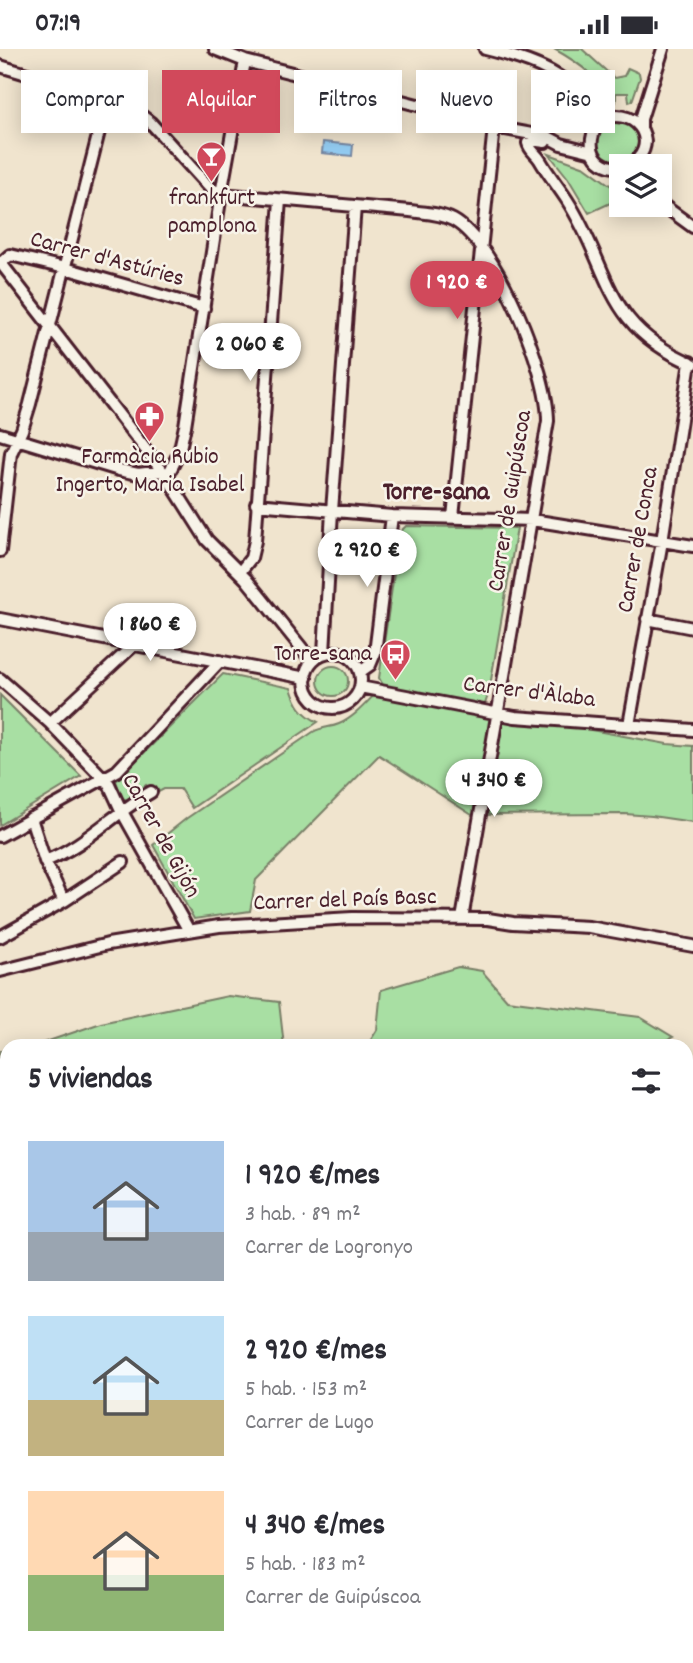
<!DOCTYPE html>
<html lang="es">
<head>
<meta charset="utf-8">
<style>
	body { margin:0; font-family:Dekko,sans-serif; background:#f2f2f3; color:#2b2b33; height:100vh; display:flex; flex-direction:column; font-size:26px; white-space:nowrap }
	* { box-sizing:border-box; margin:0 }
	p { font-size:23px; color:#7c7c81 }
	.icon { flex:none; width:38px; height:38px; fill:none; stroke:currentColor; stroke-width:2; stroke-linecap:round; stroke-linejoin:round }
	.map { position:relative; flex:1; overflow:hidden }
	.sheet { position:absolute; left:0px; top:990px; width:693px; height:625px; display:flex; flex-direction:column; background:#fff; border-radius:21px 21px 0 0; box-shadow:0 4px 18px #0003 }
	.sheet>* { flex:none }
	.top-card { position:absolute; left:21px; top:21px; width:651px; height:63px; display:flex; gap:14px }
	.controls { position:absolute; left:609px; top:105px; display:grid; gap:14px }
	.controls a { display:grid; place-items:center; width:63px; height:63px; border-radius:0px; background:#fff; box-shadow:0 4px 18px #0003; font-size:35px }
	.price { position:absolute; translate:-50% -60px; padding:0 16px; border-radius:24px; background:#fff; color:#222; font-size:23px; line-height:46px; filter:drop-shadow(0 2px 4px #0008) }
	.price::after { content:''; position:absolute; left:50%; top:42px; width:21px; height:16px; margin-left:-10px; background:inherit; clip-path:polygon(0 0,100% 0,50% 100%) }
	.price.current { background:#d1495b; color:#fff }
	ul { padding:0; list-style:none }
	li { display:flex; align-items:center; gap:21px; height:175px; padding:0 28px }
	li span { display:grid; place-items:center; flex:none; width:196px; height:140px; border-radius:0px; color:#555 }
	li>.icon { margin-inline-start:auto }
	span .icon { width:84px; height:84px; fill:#fffc; stroke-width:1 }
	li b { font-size:30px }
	h2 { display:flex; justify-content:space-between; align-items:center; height:84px; padding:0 28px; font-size:30px }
	.chip { padding:0 24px; border-radius:0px; background:#fff; box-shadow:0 4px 18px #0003; font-size:24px; line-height:63px }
	.chip.current { background:#d1495b; color:#fff }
	.status { display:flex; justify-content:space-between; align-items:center; height:49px; padding:0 35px; background:#fff; direction:ltr }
	.status svg { height:19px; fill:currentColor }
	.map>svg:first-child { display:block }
	.green { fill:#a8dfa3; stroke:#797f67; stroke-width:2 }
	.water { fill:#93ccf2; stroke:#7687a2; stroke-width:2 }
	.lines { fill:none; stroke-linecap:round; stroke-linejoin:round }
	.stream { stroke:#7687a2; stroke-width:3.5 }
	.street-casing { stroke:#4a1f2b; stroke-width:16 }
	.street { stroke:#f7f3e8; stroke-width:10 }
	.rail-casing { stroke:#4a1f2b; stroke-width:6 }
	.rail { stroke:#f7f3e8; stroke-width:3.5; stroke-dasharray:10; stroke-linecap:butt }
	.labels { text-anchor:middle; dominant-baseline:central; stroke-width:5; stroke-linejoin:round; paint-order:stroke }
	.poi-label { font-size:24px; fill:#4a1f2b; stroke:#f7f3e8 }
	.street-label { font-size:24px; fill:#4a1f2b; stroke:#f7f3e8 }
	.neighbourhood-label { font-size:26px; font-weight:bold; fill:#4a1f2b; stroke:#f7f3e8 }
</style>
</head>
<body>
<div class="status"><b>07:19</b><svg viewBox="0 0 49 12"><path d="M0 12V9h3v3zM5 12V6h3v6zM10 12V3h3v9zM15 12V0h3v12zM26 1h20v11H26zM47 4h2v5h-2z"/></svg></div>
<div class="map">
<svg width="693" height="1614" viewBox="0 0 693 1614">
	<rect width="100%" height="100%" fill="#f0e4ce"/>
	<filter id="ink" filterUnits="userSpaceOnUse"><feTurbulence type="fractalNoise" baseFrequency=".0143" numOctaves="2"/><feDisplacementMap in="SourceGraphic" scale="14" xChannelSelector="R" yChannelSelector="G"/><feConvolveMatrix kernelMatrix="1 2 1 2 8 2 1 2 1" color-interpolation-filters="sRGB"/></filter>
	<g filter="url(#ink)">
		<path class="green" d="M 554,0 L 582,0 L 614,29 L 624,27 L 628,19 L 639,24 L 640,29 L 632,52 L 629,53 L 628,44 L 616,44 L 616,53 L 612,53 C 601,29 576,12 554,0 Z
			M597 93a21 21 0 1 1 42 0a21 21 0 1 1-42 0Z
			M 549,105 L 585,118 L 621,144 L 621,149 L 589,164 L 568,129 Z
			M 406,477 L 517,479 L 489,643 L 483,661 L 667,695 L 693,697 L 693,773 L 652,767 L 625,765 L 472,766 L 379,706 L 256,831 L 250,862 L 194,870 L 153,796 L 187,769 L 313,683 C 323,677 330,679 339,675 C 355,668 367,653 379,641 L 387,643 L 379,629 L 400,483 Z
			M318 632a15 15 0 1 1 30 0a15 15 0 1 1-30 0Z
			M 223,625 L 291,639 C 296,655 302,665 318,673 L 192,759 L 180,740 L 164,740 L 153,746 L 146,736 L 127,751 L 122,749 L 116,732 Z
			M 0,646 L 81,727 L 0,776 Z
			M 458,918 L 482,922 L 507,951 L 640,968 L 673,988 L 654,998 L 367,997 L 377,981 L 381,941 Z
			M 228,947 L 279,953 L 284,997 L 34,997 L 101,974 Z
			M 0,1002 L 7,1002 L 7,1184 L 0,1184 Z
			M 686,1069 L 693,1069 L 693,1559 L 686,1558 Z
			M 7,1295 L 7,1394 L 0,1398 L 0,1307 Z
			M 297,1608 L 603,1608 L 601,1614 L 289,1614 Z"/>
		<path class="water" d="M 323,93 L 353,96 L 352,107 L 322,104 Z"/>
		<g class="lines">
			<path class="stream" d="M 686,1296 L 693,1290
				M 0,1390 L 7,1387"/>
			<defs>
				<path id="street" d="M 215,0 L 245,12 L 449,64 L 494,78 L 548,88 L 561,95 L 593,103
					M 485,0 C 538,13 568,25 602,69
					M 0,17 L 57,34 L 133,60 L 150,73 L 209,138 L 221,145 L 410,162 C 424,164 440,164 453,171 C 497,195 548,323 548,372 L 462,870
					M 641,79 L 641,70 L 663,0
					M 545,93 L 531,91 L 528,94 C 530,102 536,104 540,111 C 548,125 558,137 567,151 C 612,221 602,277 693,315
					M 621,119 C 589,118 584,91 602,69 C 642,57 661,100 628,117
					M 660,154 L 693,178
					M 0,213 L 167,428 L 207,491 L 246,530 L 312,612
					M 1,214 L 10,206 L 65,219 L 204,259
					M 0,385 L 119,421 L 138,425 L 162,422
					M 167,428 L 179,404 L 185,377 L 221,145 L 245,12
					M 256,455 L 392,467 L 532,471 L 693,497
					M 453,468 L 494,78
					M 0,502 L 11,404 L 22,381 L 30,355 L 107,51
					M 240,523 L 251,509 L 255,492 L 280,151
					M 0,570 L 306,629
					M 647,570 L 693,579
					M305 631a28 28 0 1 1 56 0a28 28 0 1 1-56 0Z
					M 324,604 L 332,462 L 355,157
					M 360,623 L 370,616 L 375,604 L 392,467
					M 0,630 L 50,674 L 109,735 L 121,761 L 189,882
					M 360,638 L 515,668 L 693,681
					M 50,674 L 135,595
					M 629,676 L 662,492 L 690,313
					M 31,769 L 45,812 L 64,852
					M 0,787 L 117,722 L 220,612
					M 45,812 C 85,797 114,764 151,743
					M 0,888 L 64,852 L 123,813
					M 0,922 L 108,895 L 219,877 L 352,869 L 488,870 L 513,874 L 589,878 L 693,897"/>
			</defs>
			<use href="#street" class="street-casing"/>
			<use href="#street" class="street"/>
			<defs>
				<path id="rail" d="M 690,1614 L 693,1607"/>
			</defs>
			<use href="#rail" class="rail-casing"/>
			<use href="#rail" class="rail"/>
		</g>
	</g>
	<defs>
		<symbol id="bar-pin" viewBox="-11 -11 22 30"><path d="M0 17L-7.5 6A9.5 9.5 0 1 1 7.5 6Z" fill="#d1495b" stroke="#f7f3e8"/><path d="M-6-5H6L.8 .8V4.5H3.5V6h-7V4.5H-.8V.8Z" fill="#fff"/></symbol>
		<symbol id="pharmacy-pin" viewBox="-11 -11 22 30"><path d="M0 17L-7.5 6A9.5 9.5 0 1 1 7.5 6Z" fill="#d1495b" stroke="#f7f3e8"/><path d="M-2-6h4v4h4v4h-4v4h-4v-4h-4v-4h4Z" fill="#fff"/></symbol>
		<symbol id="bus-pin" viewBox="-11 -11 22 30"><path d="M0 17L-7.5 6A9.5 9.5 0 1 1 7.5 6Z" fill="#d1495b" stroke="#f7f3e8"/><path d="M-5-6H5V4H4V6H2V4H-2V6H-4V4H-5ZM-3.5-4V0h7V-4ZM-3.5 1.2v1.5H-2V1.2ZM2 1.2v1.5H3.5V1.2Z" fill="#fff"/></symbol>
	</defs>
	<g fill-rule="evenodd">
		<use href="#bar-pin" x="194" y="90" width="35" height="47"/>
		<use href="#pharmacy-pin" x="132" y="350" width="35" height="47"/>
		<use href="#bus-pin" x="378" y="588" width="35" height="47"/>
	</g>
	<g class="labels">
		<g class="poi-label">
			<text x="212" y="150">frankfurt<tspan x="212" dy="28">pamplona</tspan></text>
			<text x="150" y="409">Farmàcia Rubio<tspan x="150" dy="28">Ingerto, Maria Isabel</tspan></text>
			<text x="372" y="606" text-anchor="end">Torre-sana</text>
		</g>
		<g class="street-label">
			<text transform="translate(107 211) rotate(15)">Carrer d'Astúries</text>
			<text transform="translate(511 452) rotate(-81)">Carrer de Guipúscoa</text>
			<text transform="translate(639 491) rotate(-80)">Carrer de Conca</text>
			<text transform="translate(529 644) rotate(7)">Carrer d'Àlaba</text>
			<text transform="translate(160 787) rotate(61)">Carrer de Gijón</text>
			<text transform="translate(345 852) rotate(-2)">Carrer del País Basc</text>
		</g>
		<g class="neighbourhood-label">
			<text x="436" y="444">Torre-sana</text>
		</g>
	</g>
</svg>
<div class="controls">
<a><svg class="icon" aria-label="layers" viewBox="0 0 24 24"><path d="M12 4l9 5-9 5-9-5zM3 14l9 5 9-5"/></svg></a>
</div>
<b class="price current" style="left:457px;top:272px">1 920 €</b>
<b class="price" style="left:250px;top:334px">2 060 €</b>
<b class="price" style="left:367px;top:540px">2 920 €</b>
<b class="price" style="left:150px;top:614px">1 860 €</b>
<b class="price" style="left:494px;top:770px">4 340 €</b>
<div class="top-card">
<a class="chip">Comprar</a>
<a class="chip current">Alquilar</a>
<a class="chip">Filtros</a>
<a class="chip">Nuevo</a>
<a class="chip">Piso</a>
</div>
<section class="sheet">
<h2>5 viviendas<svg class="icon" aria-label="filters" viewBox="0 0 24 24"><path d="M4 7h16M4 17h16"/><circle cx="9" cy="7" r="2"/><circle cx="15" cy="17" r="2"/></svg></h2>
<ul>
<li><span style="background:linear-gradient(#a9c7e8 65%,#9aa5b1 0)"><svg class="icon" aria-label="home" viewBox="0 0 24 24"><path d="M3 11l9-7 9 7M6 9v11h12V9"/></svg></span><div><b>1 920 €/mes</b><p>3 hab. · 89 m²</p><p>Carrer de Logronyo</p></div></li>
<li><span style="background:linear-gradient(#bfe0f5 60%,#c2b280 0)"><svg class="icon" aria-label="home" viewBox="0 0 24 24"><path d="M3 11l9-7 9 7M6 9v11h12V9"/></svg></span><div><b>2 920 €/mes</b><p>5 hab. · 153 m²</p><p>Carrer de Lugo</p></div></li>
<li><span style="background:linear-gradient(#ffd9b3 60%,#8fb573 0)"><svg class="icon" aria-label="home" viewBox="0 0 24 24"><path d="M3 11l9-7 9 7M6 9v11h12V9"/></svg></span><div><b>4 340 €/mes</b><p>5 hab. · 183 m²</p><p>Carrer de Guipúscoa</p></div></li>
</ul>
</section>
</div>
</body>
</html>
